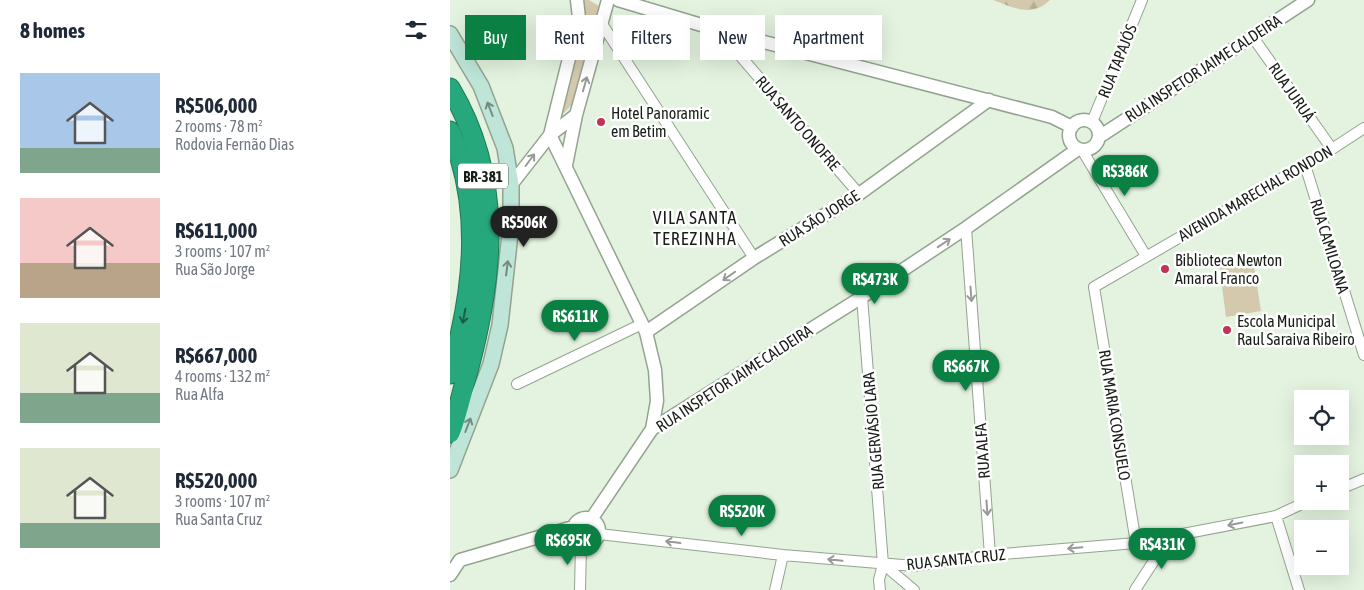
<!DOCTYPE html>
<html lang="en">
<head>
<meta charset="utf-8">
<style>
	body { margin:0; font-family:"Asap Condensed",sans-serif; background:#f2f2f3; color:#1f2937; height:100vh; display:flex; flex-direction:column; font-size:19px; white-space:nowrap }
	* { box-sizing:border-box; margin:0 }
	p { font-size:16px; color:#747a83 }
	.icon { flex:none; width:28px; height:28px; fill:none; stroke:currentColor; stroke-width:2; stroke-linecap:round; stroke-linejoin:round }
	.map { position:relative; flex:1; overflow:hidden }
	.details { display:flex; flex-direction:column; background:#fff; width:450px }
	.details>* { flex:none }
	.top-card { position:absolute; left:15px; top:15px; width:475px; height:45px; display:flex; gap:10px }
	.buttons { position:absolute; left:844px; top:390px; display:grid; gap:10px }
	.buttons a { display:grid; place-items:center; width:55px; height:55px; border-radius:0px; background:#fff; box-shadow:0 5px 20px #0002; font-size:25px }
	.price { position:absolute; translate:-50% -42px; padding:0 11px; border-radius:18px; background:#0b8043; color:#fff; font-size:16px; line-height:32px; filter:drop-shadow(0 1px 2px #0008) }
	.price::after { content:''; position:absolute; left:50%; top:30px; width:15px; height:11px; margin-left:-8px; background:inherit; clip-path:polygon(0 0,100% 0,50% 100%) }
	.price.current { background:#222; color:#fff }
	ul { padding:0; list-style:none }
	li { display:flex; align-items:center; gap:15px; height:125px; padding:0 20px }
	li span { display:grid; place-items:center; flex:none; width:140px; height:100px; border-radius:0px; color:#555 }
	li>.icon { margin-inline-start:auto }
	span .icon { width:60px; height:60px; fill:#fffc; stroke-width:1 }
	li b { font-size:21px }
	h2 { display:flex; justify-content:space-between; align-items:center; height:60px; padding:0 20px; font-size:21px }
	.pill { padding:0 18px; border-radius:0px; background:#fff; box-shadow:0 5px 20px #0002; font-size:18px; line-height:45px }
	.pill.current { background:#0b8043; color:#fff }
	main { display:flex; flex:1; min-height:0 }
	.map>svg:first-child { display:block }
	.grass { fill:#d4c9ad }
	.forest { fill:url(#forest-firs) }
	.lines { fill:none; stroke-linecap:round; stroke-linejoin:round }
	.minor-casing { stroke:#94a390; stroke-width:12 }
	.tertiary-casing { stroke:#94a390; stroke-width:15 }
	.secondary-casing { stroke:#94a390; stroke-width:18 }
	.motorway-casing { stroke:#217859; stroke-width:21 }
	.minor { stroke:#fff; stroke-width:10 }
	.tertiary { stroke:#fff; stroke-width:12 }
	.secondary { stroke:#bee5d8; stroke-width:15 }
	.motorway { stroke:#26a87c; stroke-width:19 }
	.oneway { stroke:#979a97 }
	.oneway2 { stroke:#738b81 }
	.oneway3 { stroke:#1e5c44 }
	.poi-dot { fill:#c33356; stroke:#fff; stroke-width:2 }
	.labels { text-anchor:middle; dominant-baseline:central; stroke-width:5; stroke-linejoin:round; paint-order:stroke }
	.shield { fill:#fff; stroke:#5d625d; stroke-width:1 }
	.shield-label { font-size:15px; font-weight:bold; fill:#181e17 }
	.street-label { font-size:16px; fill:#181e17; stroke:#fff }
	.poi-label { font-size:16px; fill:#181e17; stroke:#fff; text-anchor:start }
	.neighbourhood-label { font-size:18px; letter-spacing:1px; fill:#181e17; stroke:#fff }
</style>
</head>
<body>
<main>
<section class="details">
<h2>8 homes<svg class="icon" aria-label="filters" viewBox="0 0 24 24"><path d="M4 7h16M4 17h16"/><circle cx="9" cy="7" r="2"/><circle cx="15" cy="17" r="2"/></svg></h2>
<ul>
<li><span style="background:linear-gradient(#a9c7e8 75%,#7fa58c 0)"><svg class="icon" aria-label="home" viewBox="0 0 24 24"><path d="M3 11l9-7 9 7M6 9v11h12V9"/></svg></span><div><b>R$506,000</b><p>2 rooms · 78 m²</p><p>Rodovia Fernão Dias</p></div></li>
<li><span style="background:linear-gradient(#f6c9c9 65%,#b9a48a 0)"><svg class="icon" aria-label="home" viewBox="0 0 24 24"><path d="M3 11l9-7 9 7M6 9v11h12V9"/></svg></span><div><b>R$611,000</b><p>3 rooms · 107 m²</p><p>Rua São Jorge</p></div></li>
<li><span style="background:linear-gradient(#dfe7d0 70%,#7fa58c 0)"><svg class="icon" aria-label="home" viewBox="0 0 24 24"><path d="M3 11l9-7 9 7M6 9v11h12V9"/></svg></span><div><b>R$667,000</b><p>4 rooms · 132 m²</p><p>Rua Alfa</p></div></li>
<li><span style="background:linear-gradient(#dfe7d0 75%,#7fa58c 0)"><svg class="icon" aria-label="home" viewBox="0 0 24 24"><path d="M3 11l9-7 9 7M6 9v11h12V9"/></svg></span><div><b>R$520,000</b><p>3 rooms · 107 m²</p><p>Rua Santa Cruz</p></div></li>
</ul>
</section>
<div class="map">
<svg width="914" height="590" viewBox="0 0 914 590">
	<defs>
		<pattern id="forest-firs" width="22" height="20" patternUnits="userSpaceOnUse" patternTransform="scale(1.25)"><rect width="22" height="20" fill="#d4c9ad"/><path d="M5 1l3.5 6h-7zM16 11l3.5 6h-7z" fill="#b5ac94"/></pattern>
	</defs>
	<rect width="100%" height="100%" fill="#e3f3df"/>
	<path class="grass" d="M 134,0 L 139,0 L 149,6 L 125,101 L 113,114 L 112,109 L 134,18 Z
		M 803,260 L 811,311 L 776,317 L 769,264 Z"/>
	<path class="forest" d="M 543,0 L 600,0 C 581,18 565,8 543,0 Z"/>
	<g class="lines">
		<defs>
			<path id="minor" d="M 152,24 L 304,258
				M 268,30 L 409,194
				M 802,36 L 882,149
				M 642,122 L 692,0
				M 632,150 L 696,256
				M 855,165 L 914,355
				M 516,228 L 540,555
				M 412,297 L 433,564 L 429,580 L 430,590
				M 67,384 L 192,324
				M 890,489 L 914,479
				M 826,516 L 849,590
				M 149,534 L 333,555 L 464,566 L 540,555 L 686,543 L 826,516 L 858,501
				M 686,543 L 644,287 L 882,149 L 914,128
				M 433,564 L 464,590
				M 130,590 L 131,543
				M 325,590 L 333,555
				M 685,590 L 720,536"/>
			<path id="tertiary" d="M 168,0 L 268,30 L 602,117 L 622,127
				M619 135a15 15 0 1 1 30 0a15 15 0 1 1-30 0Z
				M 100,135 L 196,332 L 205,370 L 207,401 L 202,429
				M 100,135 L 129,18 L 127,0
				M 649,137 L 858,0
				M 116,165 L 126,115 L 158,0
				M 61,185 L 100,135 L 126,115
				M 196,332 L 304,258 L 409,194 L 539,100
				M123 531a13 13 0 1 1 26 0a13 13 0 1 1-26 0Z
				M 142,518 L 202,429 L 412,297 L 516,228 L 628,149
				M 0,575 L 10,560 L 123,527"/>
			<path id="secondary" d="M 0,34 L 31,86 L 55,148 L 61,185 L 61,225 L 50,325 L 41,364 L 0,470"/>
			<path id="motorway" d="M 0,88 C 54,178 44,275 18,371 C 12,391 8,413 0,433
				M 0,131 C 34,209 23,295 0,374"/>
		</defs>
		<use href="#minor" class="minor-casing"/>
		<use href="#tertiary" class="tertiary-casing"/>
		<use href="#secondary" class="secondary-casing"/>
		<use href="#motorway" class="motorway-casing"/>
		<use href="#minor" class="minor"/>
		<use href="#tertiary" class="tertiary"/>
		<use href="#secondary" class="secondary"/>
		<use href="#motorway" class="motorway"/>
	</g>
	<defs><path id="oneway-shaft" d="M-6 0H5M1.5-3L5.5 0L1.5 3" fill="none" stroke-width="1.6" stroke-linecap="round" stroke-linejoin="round" transform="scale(1.25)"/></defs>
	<g class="oneway">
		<use href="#oneway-shaft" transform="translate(135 84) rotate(-74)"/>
		<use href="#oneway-shaft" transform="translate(80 160) rotate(-53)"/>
		<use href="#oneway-shaft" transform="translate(494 243) rotate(-34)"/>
		<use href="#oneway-shaft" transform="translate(279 276) rotate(145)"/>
		<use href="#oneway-shaft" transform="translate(521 294) rotate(86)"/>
		<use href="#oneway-shaft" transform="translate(537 508) rotate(86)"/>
		<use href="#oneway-shaft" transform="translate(785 524) rotate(169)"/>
		<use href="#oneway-shaft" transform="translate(223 542) rotate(-173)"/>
		<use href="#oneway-shaft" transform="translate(625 548) rotate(175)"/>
		<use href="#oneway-shaft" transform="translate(385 560) rotate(-174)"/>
	</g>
	<g class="oneway2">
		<use href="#oneway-shaft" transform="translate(40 109) rotate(-111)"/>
		<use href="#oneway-shaft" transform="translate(57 268) rotate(-83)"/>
		<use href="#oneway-shaft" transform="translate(18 425) rotate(-69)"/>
	</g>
	<use class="oneway3" href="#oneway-shaft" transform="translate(14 316) rotate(101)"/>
	<g class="poi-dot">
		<circle cx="151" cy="122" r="5"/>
		<circle cx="715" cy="269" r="5"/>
		<circle cx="777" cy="330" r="5"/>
	</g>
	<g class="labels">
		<rect class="shield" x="8" y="163.5" width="50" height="25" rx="4"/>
		<g class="shield-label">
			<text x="33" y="176">BR-381</text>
		</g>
		<g class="street-label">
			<text transform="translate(667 61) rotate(-68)">RUA TAPAJÓS</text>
			<text transform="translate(753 68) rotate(-33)">RUA INSPETOR JAIME CALDEIRA</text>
			<text transform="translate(842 92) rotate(55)">RUA JURUÁ</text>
			<text transform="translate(348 123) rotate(49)">RUA SANTO ONOFRE</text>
			<text transform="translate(805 193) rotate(-30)">AVENIDA MARECHAL RONDON</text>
			<text transform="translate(369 218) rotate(-32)">RUA SÃO JORGE</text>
			<text transform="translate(880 246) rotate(73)">RUA CAMILOANA</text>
			<text transform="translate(284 378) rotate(-33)">RUA INSPETOR JAIME CALDEIRA</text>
			<text transform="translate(665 415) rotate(81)">RUA MARIA CONSUELO</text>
			<text transform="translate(423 431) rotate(-95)">RUA GERVÁSIO LARA</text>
			<text transform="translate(532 451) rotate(-94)">RUA ALFA</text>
			<text transform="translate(506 559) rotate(-6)">RUA SANTA CRUZ</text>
		</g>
		<g class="poi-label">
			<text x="161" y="113">Hotel Panoramic<tspan x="161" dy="18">em Betim</tspan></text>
			<text x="725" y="260">Biblioteca Newton<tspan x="725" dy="18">Amaral Franco</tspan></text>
			<text x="787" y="321">Escola Municipal<tspan x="787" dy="18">Raul Saraiva Ribeiro</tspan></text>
		</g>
		<g class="neighbourhood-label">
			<text x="245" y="217">VILA SANTA<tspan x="245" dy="21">TEREZINHA</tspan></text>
		</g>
	</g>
</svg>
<div class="buttons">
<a><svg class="icon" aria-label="locate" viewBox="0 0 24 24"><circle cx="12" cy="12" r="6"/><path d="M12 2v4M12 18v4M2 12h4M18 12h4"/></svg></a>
<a>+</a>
<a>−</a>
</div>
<b class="price" style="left:675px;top:197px">R$386K</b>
<b class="price current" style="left:74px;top:248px">R$506K</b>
<b class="price" style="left:425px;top:305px">R$473K</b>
<b class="price" style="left:125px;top:342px">R$611K</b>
<b class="price" style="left:516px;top:392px">R$667K</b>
<b class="price" style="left:292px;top:537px">R$520K</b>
<b class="price" style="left:118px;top:566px">R$695K</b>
<b class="price" style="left:712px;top:570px">R$431K</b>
<div class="top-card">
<a class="pill current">Buy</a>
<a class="pill">Rent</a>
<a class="pill">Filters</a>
<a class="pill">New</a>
<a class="pill">Apartment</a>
</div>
</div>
</main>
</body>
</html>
